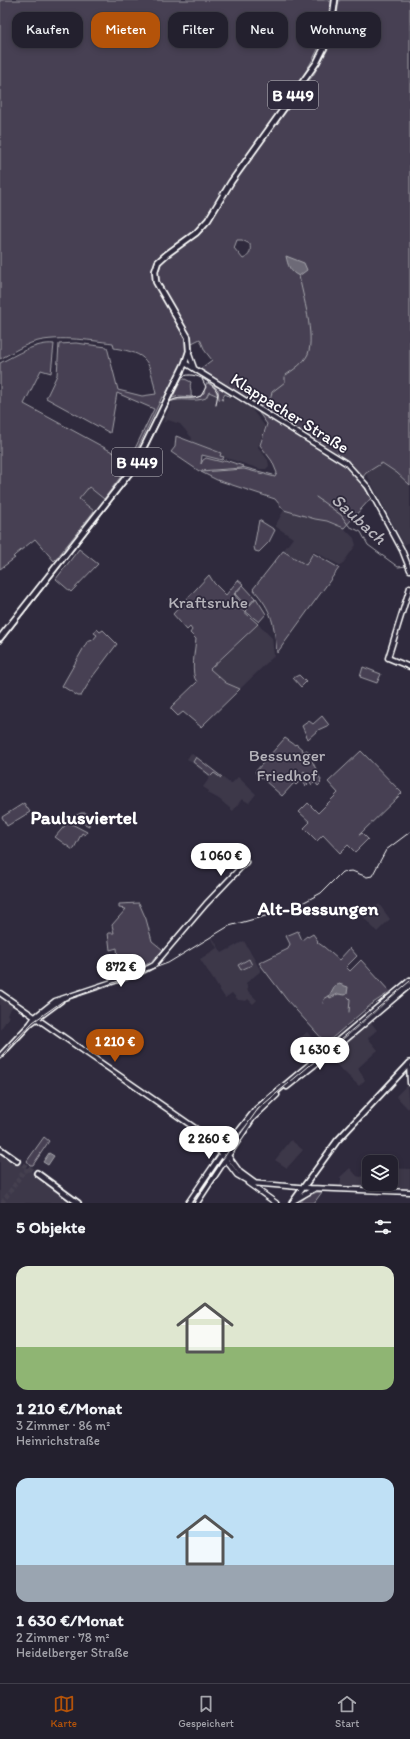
<!DOCTYPE html>
<html lang="de">
<head>
<meta charset="utf-8">
<style>
	body { margin:0; font-family:Itim,sans-serif; background:#2f2d3a; color:#f1f3f6; height:100vh; display:flex; flex-direction:column; font-size:15px; white-space:nowrap }
	* { box-sizing:border-box; margin:0 }
	p { font-size:13px; color:#a3a3aa }
	.icon { flex:none; width:22px; height:22px; fill:none; stroke:currentColor; stroke-width:2; stroke-linecap:round; stroke-linejoin:round }
	.map { position:relative; height:1203px; overflow:hidden }
	.panel { display:flex; flex-direction:column; background:#23202e; flex:1 }
	.panel>* { flex:none }
	.guide { position:absolute; left:12px; top:12px; width:386px; height:36px; display:flex; gap:8px }
	.buttons { position:absolute; left:362px; top:1155px; display:grid; gap:8px }
	.buttons a { display:grid; place-items:center; width:36px; height:36px; border-radius:8px; background:#23202e; box-shadow:0 2px 6px #0003,0 0 0 1px #403e4a; font-size:20px }
	.price { position:absolute; translate:-50% -34px; padding:0 9px; border-radius:14px; background:#fff; color:#222; font-size:13px; line-height:26px; filter:drop-shadow(0 1px 2px #0008) }
	.price::after { content:''; position:absolute; left:50%; top:24px; width:12px; height:9px; margin-left:-6px; background:inherit; clip-path:polygon(0 0,100% 0,50% 100%) }
	.price.active { background:#b45309; color:#fff }
	ul { padding:0; list-style:none }
	li { display:grid; align-content:center; gap:8px; height:212px; padding:0 16px }
	li span { display:grid; place-items:center; height:124px; border-radius:12px; color:#555 }
	li>.icon { margin-inline-start:auto }
	span .icon { width:72px; height:72px; fill:#fffc; stroke-width:1 }
	li b { font-size:17px }
	h2 { display:flex; justify-content:space-between; align-items:center; height:48px; padding:0 16px; font-size:17px }
	.tag { padding:0 14px; border-radius:12px; background:#23202e; box-shadow:0 2px 6px #0003,0 0 0 1px #403e4a; font-size:14px; line-height:36px }
	.tag.active { background:#b45309; color:#fff }
	.tabs { display:flex; justify-content:space-around; align-items:center; height:56px; border-top:1px solid #403e4a; background:#23202e; font-size:11px; color:#a3a3aa }
	.tabs a { display:grid; justify-items:center; gap:2px }
	.tabs .active { color:#b45309 }
	.map>svg:first-child { display:block }
	.built { fill:#3c3749 }
	.green { fill:#464152; stroke:#a2a0a8; fill-rule:evenodd }
	.water { fill:#6d6a77; stroke:#a7a6ad }
	.lines { fill:none; stroke-linecap:round; stroke-linejoin:round }
	.stream { stroke:#a7a6ad; stroke-width:1 }
	.primary-tunnel { stroke:#443f50; stroke-width:4.5; stroke-dasharray:4.5 2; stroke-linecap:butt }
	.secondary-casing { stroke:#fff; stroke-width:7 }
	.primary-casing { stroke:#fff; stroke-width:8 }
	.secondary { stroke:#2f2a3d; stroke-width:4 }
	.primary { stroke:#2f2a3d; stroke-width:4.5 }
	.tram { stroke:#fff; stroke-width:1 }
	.labels { text-anchor:middle; dominant-baseline:central; stroke-width:3.5; stroke-linejoin:round; paint-order:stroke }
	.shield { fill:#2f2a3d; stroke:#c1bfc5; stroke-width:1 }
	.shield-label { font-size:16px; font-weight:bold; fill:#fff }
	.street-label { font-size:17px; fill:#fff; stroke:#2f2a3d }
	.park-label { font-size:17px; fill:#b5b3ba; stroke:#2f2a3d }
	.water-label { font-size:18px; font-style:italic; fill:#b6b4bb; stroke:#2f2a3d }
	.quarter-label { font-size:19px; font-weight:bold; fill:#fff; stroke:#2f2a3d }
</style>
</head>
<body>
<div class="map">
<svg width="410" height="1203" viewBox="0 0 410 1203">
	<rect width="100%" height="100%" fill="#2f2a3d"/>
	<filter id="ink" filterUnits="userSpaceOnUse"><feTurbulence type="fractalNoise" baseFrequency=".025" numOctaves="2"/><feDisplacementMap in="SourceGraphic" scale="8" xChannelSelector="R" yChannelSelector="G"/><feConvolveMatrix kernelMatrix="1 2 1 2 8 2 1 2 1" color-interpolation-filters="sRGB"/></filter>
	<g filter="url(#ink)">
		<path class="built" d="M 208,392 L 234,399 L 249,406 L 265,426 L 258,447 L 268,460 L 269,466 L 266,469 L 260,469 L 220,456 L 221,453 L 191,441 L 192,438 L 180,424 L 168,420 L 163,423 L 173,400 L 185,401 L 207,397 Z
			M 382,463 L 397,473 L 410,485 L 410,542 L 404,545 L 366,473 Z
			M 88,487 L 104,499 L 94,511 L 79,499 Z
			M 284,510 L 315,519 L 327,521 L 344,528 L 354,538 L 356,545 L 341,566 L 313,551 L 306,565 L 283,551 L 293,538 L 275,526 Z
			M 258,624 L 272,638 L 274,656 L 240,689 L 226,683 L 210,670 Z
			M 191,753 L 231,784 L 238,777 L 256,794 L 249,803 L 242,799 L 233,811 L 219,799 L 208,793 L 209,791 L 203,787 L 210,777 L 187,759 Z
			M 379,904 L 390,919 L 377,932 L 364,918 Z
			M 213,938 L 222,953 L 244,941 L 261,971 L 246,983 L 248,989 L 247,990 L 257,1000 L 253,1004 L 248,999 L 246,1001 L 238,1000 L 232,993 L 225,998 L 200,959 L 217,948 L 212,939 Z
			M 0,995 L 14,1005 L 7,1014 L 9,1017 L 0,1030 Z
			M 369,1020 L 377,1030 L 368,1038 L 378,1050 L 358,1068 L 365,1080 L 359,1086 L 326,1055 Z
			M 307,1032 L 316,1042 L 302,1054 L 293,1044 Z
			M 407,1085 L 409,1107 L 408,1109 L 396,1096 Z
			M 291,1140 L 303,1150 L 287,1168 L 275,1160 Z
			M 0,1151 L 37,1175 L 75,1203 L 0,1203 Z
			M 350,1168 L 357,1176 L 361,1177 L 369,1169 L 369,1184 L 391,1184 L 391,1168 L 410,1169 L 410,1190 L 340,1187 L 341,1179 L 339,1178 Z"/>
		<path class="green" d="M 0,0 L 330,0 C 329,43 304,75 280,108 C 265,130 249,151 234,173 C 222,190 213,210 199,226 C 187,239 167,246 157,261 C 152,268 152,276 154,284 C 163,299 190,333 187,350 C 184,367 172,383 165,398 L 162,397 L 131,463 L 104,499 L 89,487 L 79,499 L 94,511 L 57,558 L 54,561 L 35,539 L 15,555 L 13,557 L 15,558 L 0,569 L 0,363 C 16,355 36,342 54,344 L 51,373 L 41,370 L 24,404 L 129,461 L 154,409 L 117,393 L 110,433 L 46,398 L 57,375 L 59,344 L 76,343 L 107,347 L 118,390 L 142,396 L 156,394 C 149,360 149,354 114,348 L 113,343 C 88,340 54,335 31,343 C 20,347 10,354 0,359 Z
			M 339,0 L 410,0 L 410,485 L 397,473 L 382,463 L 366,473 L 360,481 L 371,498 L 344,528 L 327,521 L 315,519 L 284,510 L 275,499 L 217,480 L 201,472 L 244,469 L 275,477 L 277,473 L 272,461 L 260,445 L 267,424 L 249,399 L 200,369 L 212,360 L 205,351 L 200,339 L 192,343 L 188,333 L 157,278 L 161,264 L 169,255 L 203,231 L 212,220 L 237,178 L 314,74 L 328,49 L 335,29 ZM 237,240 L 242,240 L 250,244 C 251,251 250,256 243,259 L 234,248 Z
			M 182,379 L 185,379 L 191,382 C 189,387 192,391 191,396 L 193,397 L 179,396 L 172,398 Z
			M 208,383 L 215,388 L 218,396 L 209,392 L 206,398 C 194,403 180,397 170,402 C 181,394 195,403 204,393 L 206,384 Z
			M 213,385 L 226,391 L 231,396 L 230,397 L 225,394 L 222,399 L 223,400 L 219,399 L 218,390 Z
			M 176,436 L 221,453 L 220,456 L 224,457 L 222,460 L 202,455 L 201,464 L 203,460 L 206,458 L 222,462 L 225,460 L 243,466 L 242,468 L 199,471 L 171,452 L 175,447 Z
			M 259,520 L 275,530 L 269,542 L 259,552 L 255,551 L 254,547 Z
			M 79,549 L 98,564 L 71,592 L 56,579 Z
			M 283,551 L 306,565 L 313,553 L 339,568 L 277,653 C 274,624 273,611 253,589 Z
			M 209,575 L 214,583 L 226,595 L 238,580 L 243,584 L 234,594 L 244,606 L 241,609 L 258,624 L 210,669 L 226,683 L 240,689 L 201,727 L 183,712 L 178,716 L 171,709 L 171,707 L 197,682 C 190,675 195,649 196,639 L 190,633 L 192,630 L 190,627 L 187,630 L 173,614 Z
			M 243,585 L 255,598 L 247,607 L 235,594 Z
			M 256,598 L 266,614 L 259,622 L 245,611 Z
			M 97,629 L 100,632 L 103,630 L 117,644 L 93,676 L 81,696 L 78,696 L 62,686 L 87,642 L 93,640 L 97,635 L 94,633 Z
			M 363,667 L 381,674 L 377,683 L 360,677 Z
			M 299,675 L 306,682 L 301,687 L 293,678 Z
			M 322,716 L 329,725 L 318,730 L 308,739 L 302,726 L 309,721 L 313,724 Z
			M 285,738 L 295,745 L 296,744 L 303,750 L 303,752 L 307,750 L 321,780 L 320,782 L 321,783 L 318,786 L 315,782 L 312,785 L 310,782 L 312,779 L 304,771 L 294,782 L 301,776 L 308,784 L 306,786 L 301,780 L 296,785 L 294,783 L 282,796 L 255,772 Z
			M 361,751 L 402,793 L 358,836 L 362,833 L 368,839 L 355,852 L 348,845 L 340,853 L 323,835 L 317,841 L 304,828 L 310,822 L 299,812 L 308,803 L 318,813 L 338,793 L 328,782 Z
			M 196,757 L 222,777 L 221,778 L 214,773 L 211,776 L 193,762 Z
			M 24,803 L 30,812 L 7,826 L 2,817 Z
			M 81,813 L 86,813 L 89,816 L 89,826 L 74,819 L 75,816 Z
			M 68,822 L 87,832 L 85,835 L 82,833 L 73,850 L 55,837 Z
			M 139,903 L 146,919 L 152,941 L 163,950 C 150,964 141,969 124,975 L 118,959 L 117,948 L 110,950 L 108,933 L 114,933 L 112,925 L 126,909 L 119,908 L 119,904 Z
			M 298,931 L 302,940 L 307,936 L 308,937 L 313,934 L 318,941 L 317,942 L 324,947 L 339,960 L 350,948 L 357,956 L 346,967 L 350,971 L 361,960 L 390,992 L 373,1003 L 331,1039 L 325,1042 L 287,1000 L 259,963 L 288,949 L 290,944 L 286,936 Z
			M 249,959 L 252,965 L 241,970 L 238,965 Z
			M 44,1137 L 49,1141 L 33,1165 L 30,1165 L 27,1161 Z
			M 317,1192 L 322,1192 L 314,1203 L 299,1203 L 307,1196 Z"/>
		<path class="water" d="M 286,256 L 304,263 L 307,270 L 299,276 C 290,272 288,266 286,256 Z
			M 339,984 L 348,987 L 347,994 L 345,995 L 338,994 L 330,998 L 329,996 L 334,987 Z
			M 49,1153 L 54,1156 L 48,1165 L 43,1162 Z"/>
		<g class="lines">
			<path class="stream" d="M 286,375 C 293,370 304,363 308,354 C 315,336 303,296 299,276
				M 271,397 L 272,392 L 285,382 L 285,377
				M 270,398 L 271,415
				M 242,467 L 273,475
				M 316,497 L 341,515 L 349,526 L 361,532 L 368,545 L 398,567 L 407,566
				M 348,997 L 350,999 L 349,1012
				M 323,1003 L 324,999 L 329,996"/>
			<path class="primary-tunnel" d="M 17,1161 L 37,1173
				M 2,1203 L 24,1171 L 30,1169"/>
			<defs>
				<path id="secondary" d="M 189,354 L 194,368
					M 185,363 L 346,463 L 368,487 L 402,550 L 410,570
					M 410,587 L 388,658 L 410,667
					M 0,993 L 221,1146 L 240,1172 L 255,1183
					M 30,1024 L 61,1001
					M 0,1056 L 30,1024 L 35,1017 L 55,1001 L 139,973 L 154,965 L 206,904 L 246,862
					M 409,1064 L 410,1083
					M 287,1087 L 336,1048 L 410,985
					M 213,1143 L 237,1175 L 251,1183 L 310,1188 L 410,1192
					M 248,1183 L 276,1203
					M 295,1200 L 314,1189
					M 188,1203 L 227,1146 L 256,1109 L 410,980
					M 197,1203 L 253,1118 L 277,1095"/>
				<path id="primary" d="M 0,638 L 131,471 L 137,461 L 185,363 L 189,351 L 188,337 L 156,282 L 155,271 L 158,262 L 167,254 L 196,233 L 208,220 L 231,182 L 317,62 L 324,48 L 331,29 L 335,0
					M 0,1149 L 17,1161
					M 37,1173 L 78,1203
					M 292,1203 L 337,1141 L 410,1063"/>
			</defs>
			<use href="#secondary" class="secondary-casing"/>
			<use href="#primary" class="primary-casing"/>
			<use href="#secondary" class="secondary"/>
			<use href="#primary" class="primary"/>
			<path class="tram" d="M 168,403 C 178,394 190,401 201,396 L 206,387 L 202,379
				M 0,644 L 134,473 L 181,378 C 191,369 213,382 218,393 L 216,405
				M 0,1057 L 33,1022 L 63,1001 L 168,963 L 229,926 L 291,909 L 321,893 L 342,872 L 352,871 L 367,877 L 372,876 L 386,850 L 410,832
				M 192,1203 L 258,1109 L 410,981"/>
		</g>
	</g>
	<g class="labels">
		<g class="shield">
			<rect x="268" y="81" width="50" height="28" rx="3"/>
			<rect x="112" y="448" width="50" height="28" rx="3"/>
		</g>
		<g class="shield-label">
			<text x="293" y="95">B 449</text>
			<text x="137" y="462">B 449</text>
		</g>
		<g class="street-label">
			<text transform="translate(290 413) rotate(32)">Klappacher Straße</text>
		</g>
		<g class="park-label">
			<text x="208" y="602">Kraftsruhe</text>
			<text x="287" y="755">Bessunger<tspan x="287" dy="20">Friedhof</tspan></text>
		</g>
		<g class="water-label">
			<text transform="translate(359 519) rotate(42)">Saubach</text>
		</g>
		<g class="quarter-label">
			<text x="84" y="817">Paulusviertel</text>
			<text x="318" y="908">Alt-Bessungen</text>
		</g>
	</g>
</svg>
<div class="buttons">
<a><svg class="icon" aria-label="layers" viewBox="0 0 24 24"><path d="M12 4l9 5-9 5-9-5zM3 14l9 5 9-5"/></svg></a>
</div>
<b class="price" style="left:221px;top:877px">1 060 €</b>
<b class="price" style="left:121px;top:988px">872 €</b>
<b class="price active" style="left:115px;top:1063px">1 210 €</b>
<b class="price" style="left:320px;top:1071px">1 630 €</b>
<b class="price" style="left:209px;top:1160px">2 260 €</b>
<div class="guide">
<a class="tag">Kaufen</a>
<a class="tag active">Mieten</a>
<a class="tag">Filter</a>
<a class="tag">Neu</a>
<a class="tag">Wohnung</a>
</div>
</div>
<section class="panel">
<h2>5 Objekte<svg class="icon" aria-label="filters" viewBox="0 0 24 24"><path d="M4 7h16M4 17h16"/><circle cx="9" cy="7" r="2"/><circle cx="15" cy="17" r="2"/></svg></h2>
<ul>
<li><span style="background:linear-gradient(#dfe7d0 65%,#8fb573 0)"><svg class="icon" aria-label="home" viewBox="0 0 24 24"><path d="M3 11l9-7 9 7M6 9v11h12V9"/></svg></span><div><b>1 210 €/Monat</b><p>3 Zimmer · 86 m²</p><p>Heinrichstraße</p></div></li>
<li><span style="background:linear-gradient(#bfe0f5 70%,#9aa5b1 0)"><svg class="icon" aria-label="home" viewBox="0 0 24 24"><path d="M3 11l9-7 9 7M6 9v11h12V9"/></svg></span><div><b>1 630 €/Monat</b><p>2 Zimmer · 78 m²</p><p>Heidelberger Straße</p></div></li>
</ul>
</section>
<nav class="tabs">
<a class="active"><svg class="icon" aria-label="map" viewBox="0 0 24 24"><path d="M3 6l6-2 6 2 6-2v14l-6 2-6-2-6 2zM9 4v14M15 6v14"/></svg>Karte</a>
<a><svg class="icon" aria-label="saved" viewBox="0 0 24 24"><path d="M7 4h10v16l-5-4-5 4z"/></svg>Gespeichert</a>
<a><svg class="icon" aria-label="home" viewBox="0 0 24 24"><path d="M3 11l9-7 9 7M6 9v11h12V9"/></svg>Start</a>
</nav>
</body>
</html>
